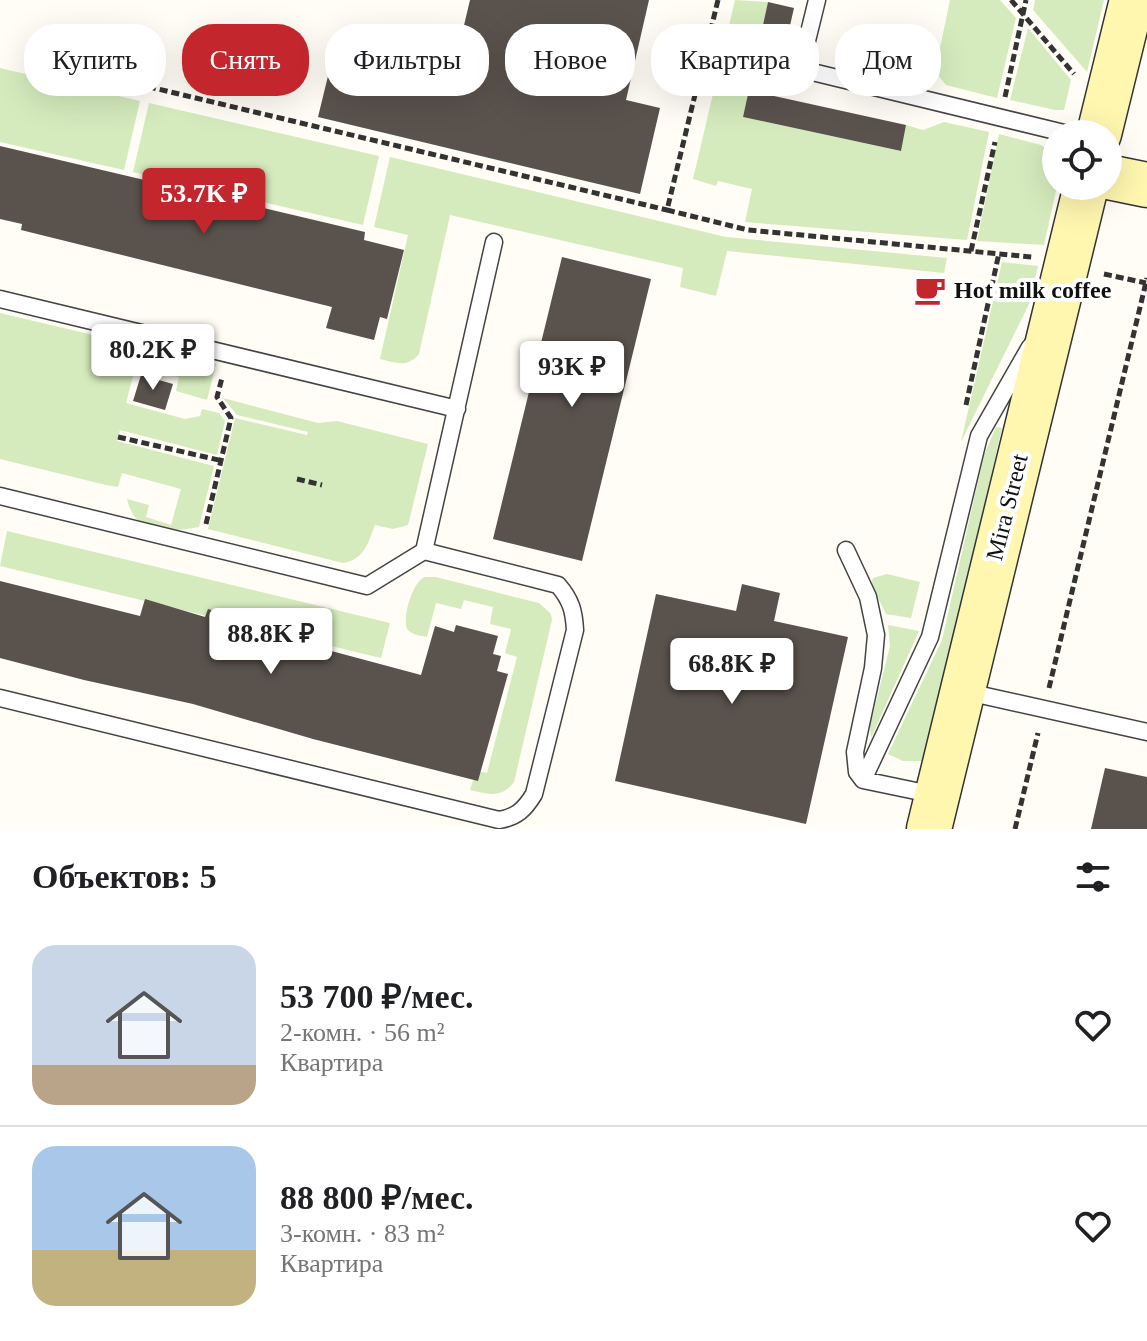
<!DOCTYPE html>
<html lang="ru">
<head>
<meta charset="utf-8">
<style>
	body { margin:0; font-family:"Times New Roman",serif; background:#f2f2f2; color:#202124; height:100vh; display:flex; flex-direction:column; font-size:30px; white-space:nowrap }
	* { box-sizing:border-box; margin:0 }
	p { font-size:26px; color:#757577 }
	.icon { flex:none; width:44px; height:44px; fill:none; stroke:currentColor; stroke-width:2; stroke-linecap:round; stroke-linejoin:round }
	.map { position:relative; height:829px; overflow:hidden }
	.drawer { display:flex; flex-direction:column; background:#fff; flex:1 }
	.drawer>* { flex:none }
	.top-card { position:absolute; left:24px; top:24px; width:1100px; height:72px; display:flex; gap:16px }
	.controls { position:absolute; left:1042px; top:120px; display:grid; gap:16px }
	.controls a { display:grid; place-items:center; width:80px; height:80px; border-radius:50%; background:#fff; box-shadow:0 8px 32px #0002; font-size:40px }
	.price { position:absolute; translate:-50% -68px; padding:0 18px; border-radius:8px; background:#fff; color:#222; font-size:26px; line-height:52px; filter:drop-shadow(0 2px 4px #0008) }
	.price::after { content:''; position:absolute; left:50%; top:48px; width:24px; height:18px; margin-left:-12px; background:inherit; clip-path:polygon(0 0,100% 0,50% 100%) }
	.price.on { background:#c4262e; color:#fff }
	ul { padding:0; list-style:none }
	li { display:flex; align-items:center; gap:24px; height:200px; padding:0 32px }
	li+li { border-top:2px solid #e0e0e0 }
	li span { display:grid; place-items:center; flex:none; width:224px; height:160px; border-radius:24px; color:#555 }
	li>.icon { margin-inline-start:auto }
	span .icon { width:96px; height:96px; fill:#fffc; stroke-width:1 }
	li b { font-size:34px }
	h2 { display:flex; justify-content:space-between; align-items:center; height:96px; padding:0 32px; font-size:34px }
	.pill { padding:0 28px; border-radius:32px; background:#fff; box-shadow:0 8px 32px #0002; font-size:28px; line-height:72px }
	.pill.on { background:#c4262e; color:#fff }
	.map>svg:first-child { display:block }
	.green { fill:#d5ebbd }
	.building { fill:#5a524d }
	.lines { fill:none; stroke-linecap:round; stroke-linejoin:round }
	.lane-casing { stroke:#444; stroke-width:19 }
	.secondary-casing { stroke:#333; stroke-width:47 }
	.path { stroke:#333; stroke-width:5; stroke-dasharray:8 4; stroke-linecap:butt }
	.lane { stroke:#fff; stroke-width:16 }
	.secondary { stroke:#fff6b0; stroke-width:44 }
	.labels { text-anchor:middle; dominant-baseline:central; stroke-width:8; stroke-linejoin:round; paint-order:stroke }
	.poi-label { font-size:24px; font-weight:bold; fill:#111; stroke:#fff; text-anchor:start }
	.street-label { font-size:24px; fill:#111; stroke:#fff }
</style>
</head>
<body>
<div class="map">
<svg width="1147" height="829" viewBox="0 0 1147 829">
	<rect width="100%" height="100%" fill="#fffdf5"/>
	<path class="green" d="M 735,0 L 768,2 L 743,117 L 900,151 L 906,125 L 923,130 L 944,122 L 989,132 L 967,240 L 745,222 L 752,189 L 718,181 L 716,186 L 693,179 Z
		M 950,0 L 1000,0 L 1016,18 L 997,98 L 946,85 L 935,72 Z
		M 1035,0 L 1104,0 L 1087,72 L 1033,10 Z
		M 1028,28 L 1071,80 L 1064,110 L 1055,110 L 1010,100 Z
		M 0,68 L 140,101 L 124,170 L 0,142 Z
		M 149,103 L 379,156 L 363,225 L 133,172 Z
		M 999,134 L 1041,145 L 1056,155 L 1057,186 L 1044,245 L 977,241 Z
		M 390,157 L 726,237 L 947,258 L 944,273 L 727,251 L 716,296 L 680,287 L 683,268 L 450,215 L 419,354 C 407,368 397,363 380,359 L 408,235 L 374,227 Z
		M 1002,262 L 1038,266 L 1030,302 L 961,442 Z
		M 0,313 L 216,364 L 207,400 L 176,391 L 179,377 L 146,368 L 142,362 L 137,361 L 126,403 L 185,419 L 200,416 L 202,409 L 219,413 L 225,421 L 217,455 L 120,430 L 117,441 L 214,466 L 199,527 C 170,532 135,536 127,499 L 149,505 L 146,517 L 171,525 L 181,489 L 122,473 L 118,487 L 106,485 L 0,459 Z
		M 223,398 L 318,423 L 337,421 L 428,444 L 408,525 L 393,529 L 375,525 C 368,543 364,560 343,563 L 208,529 L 235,418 L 307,435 L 308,432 L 237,415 Z
		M 996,427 L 1002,428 L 925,761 L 903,761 L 888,754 L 942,640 L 984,455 Z
		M 7,531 L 390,623 L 381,658 L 0,566 Z
		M 887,574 L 920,582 L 911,618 L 886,614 L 871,584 L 873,578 Z
		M 425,577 L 436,577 L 539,603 L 551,614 L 552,620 L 514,782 C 501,799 489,794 470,790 L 476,771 L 487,773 L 517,657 L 505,653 L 511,629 L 490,624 L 493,607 L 464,600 L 461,609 L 436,603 L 427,637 C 421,636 413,635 408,630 C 401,622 412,581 425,577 Z
		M 888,625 L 919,631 L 871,738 L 870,726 L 890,646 Z"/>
	<path class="building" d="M 470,0 L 649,0 L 626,100 L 660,108 L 640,194 L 318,117 L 339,31 L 456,59 Z
		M 768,2 L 794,8 L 774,96 L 906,125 L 901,151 L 743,117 Z
		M 0,146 L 365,232 L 364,240 L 404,250 L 387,319 L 380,317 L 374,340 L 326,328 L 332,307 L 21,230 L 22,224 L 0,219 Z
		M 562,257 L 651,279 L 582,561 L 493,539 Z
		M 141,375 L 173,384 L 165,410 L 133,401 Z
		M 0,581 L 140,616 L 145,599 L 205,617 L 208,609 L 311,639 L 309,645 L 421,675 L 435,626 L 454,632 L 456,625 L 498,636 L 493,654 L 501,656 L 497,671 L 508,674 L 478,781 L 313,739 L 193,704 L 84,680 L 0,658 Z
		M 742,584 L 780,593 L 774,621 L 848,637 L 806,824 L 615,781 L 656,594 L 736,611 Z
		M 1105,768 L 1147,777 L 1147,829 L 1091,829 Z"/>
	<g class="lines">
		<defs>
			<path id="lane" d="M 817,0 L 800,69 L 1068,134
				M 0,299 L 457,409
				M 0,496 L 367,586 L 424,551 L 558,585 C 571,600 574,611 575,630 L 534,794 C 525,809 517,817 499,820 L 0,698
				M 846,550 L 868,597 L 876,635 L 873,668 L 855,752 L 857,772 L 863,780 L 935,795
				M 424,551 L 494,242
				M 963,691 L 1147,732
				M 863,780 L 930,637 L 979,436 L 1030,347"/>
			<path id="secondary" d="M 1099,134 L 1132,0
				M 1108,177 L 1147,185
				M 929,829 L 1086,186"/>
		</defs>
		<use href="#lane" class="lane-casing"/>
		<use href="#secondary" class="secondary-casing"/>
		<path class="path" d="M 718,0 L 667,210 L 748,230 L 1032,257
			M 1011,0 L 1074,74
			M 78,70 L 667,210
			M 1005,97 L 1026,0
			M 971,251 L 995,142
			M 1104,274 L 1146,283
			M 966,405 L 999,253
			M 118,437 L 223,461
			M 297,479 L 322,485
			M 206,524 L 231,418 L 217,397 L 222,378
			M 1049,688 L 1147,278
			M 1015,829 L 1038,733"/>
		<use href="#lane" class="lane"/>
		<use href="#secondary" class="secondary"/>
	</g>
	<defs>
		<symbol id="cafe-bare" viewBox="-9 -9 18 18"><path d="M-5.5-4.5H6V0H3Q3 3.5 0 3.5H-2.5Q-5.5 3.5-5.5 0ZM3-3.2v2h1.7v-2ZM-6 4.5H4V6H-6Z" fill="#c4262e" stroke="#fff" stroke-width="2.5" paint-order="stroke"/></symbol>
	</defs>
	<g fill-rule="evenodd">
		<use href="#cafe-bare" x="908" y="268" width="44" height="44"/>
	</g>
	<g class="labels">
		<g class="poi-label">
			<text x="954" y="290">Hot milk coffee</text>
		</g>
		<g class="street-label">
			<text transform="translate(1007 507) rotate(-76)">Mira Street</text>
		</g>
	</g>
</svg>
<div class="controls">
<a><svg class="icon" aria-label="locate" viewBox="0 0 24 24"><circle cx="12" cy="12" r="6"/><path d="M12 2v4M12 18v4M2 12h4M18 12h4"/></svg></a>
</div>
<b class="price on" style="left:204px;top:236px">53.7K ₽</b>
<b class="price" style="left:153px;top:392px">80.2K ₽</b>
<b class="price" style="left:572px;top:409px">93K ₽</b>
<b class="price" style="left:271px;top:676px">88.8K ₽</b>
<b class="price" style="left:732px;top:706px">68.8K ₽</b>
<div class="top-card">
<a class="pill">Купить</a>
<a class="pill on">Снять</a>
<a class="pill">Фильтры</a>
<a class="pill">Новое</a>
<a class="pill">Квартира</a>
<a class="pill">Дом</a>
</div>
</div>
<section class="drawer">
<h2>Объектов: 5<svg class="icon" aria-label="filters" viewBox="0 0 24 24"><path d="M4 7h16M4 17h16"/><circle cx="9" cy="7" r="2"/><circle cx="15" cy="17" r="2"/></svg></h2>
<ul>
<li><span style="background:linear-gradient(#c9d6e8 75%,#b9a48a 0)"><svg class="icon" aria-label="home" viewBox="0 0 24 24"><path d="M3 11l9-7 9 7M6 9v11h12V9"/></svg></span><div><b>53 700 ₽/мес.</b><p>2-комн. · 56 m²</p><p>Квартира</p></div><svg class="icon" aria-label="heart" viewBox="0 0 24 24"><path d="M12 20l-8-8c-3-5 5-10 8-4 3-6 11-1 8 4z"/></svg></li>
<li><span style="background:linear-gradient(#a9c7e8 65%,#c2b280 0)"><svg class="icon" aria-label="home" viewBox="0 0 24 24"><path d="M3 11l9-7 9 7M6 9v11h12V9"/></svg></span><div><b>88 800 ₽/мес.</b><p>3-комн. · 83 m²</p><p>Квартира</p></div><svg class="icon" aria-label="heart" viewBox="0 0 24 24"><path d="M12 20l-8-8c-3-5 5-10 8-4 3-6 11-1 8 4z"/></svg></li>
</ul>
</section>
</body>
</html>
